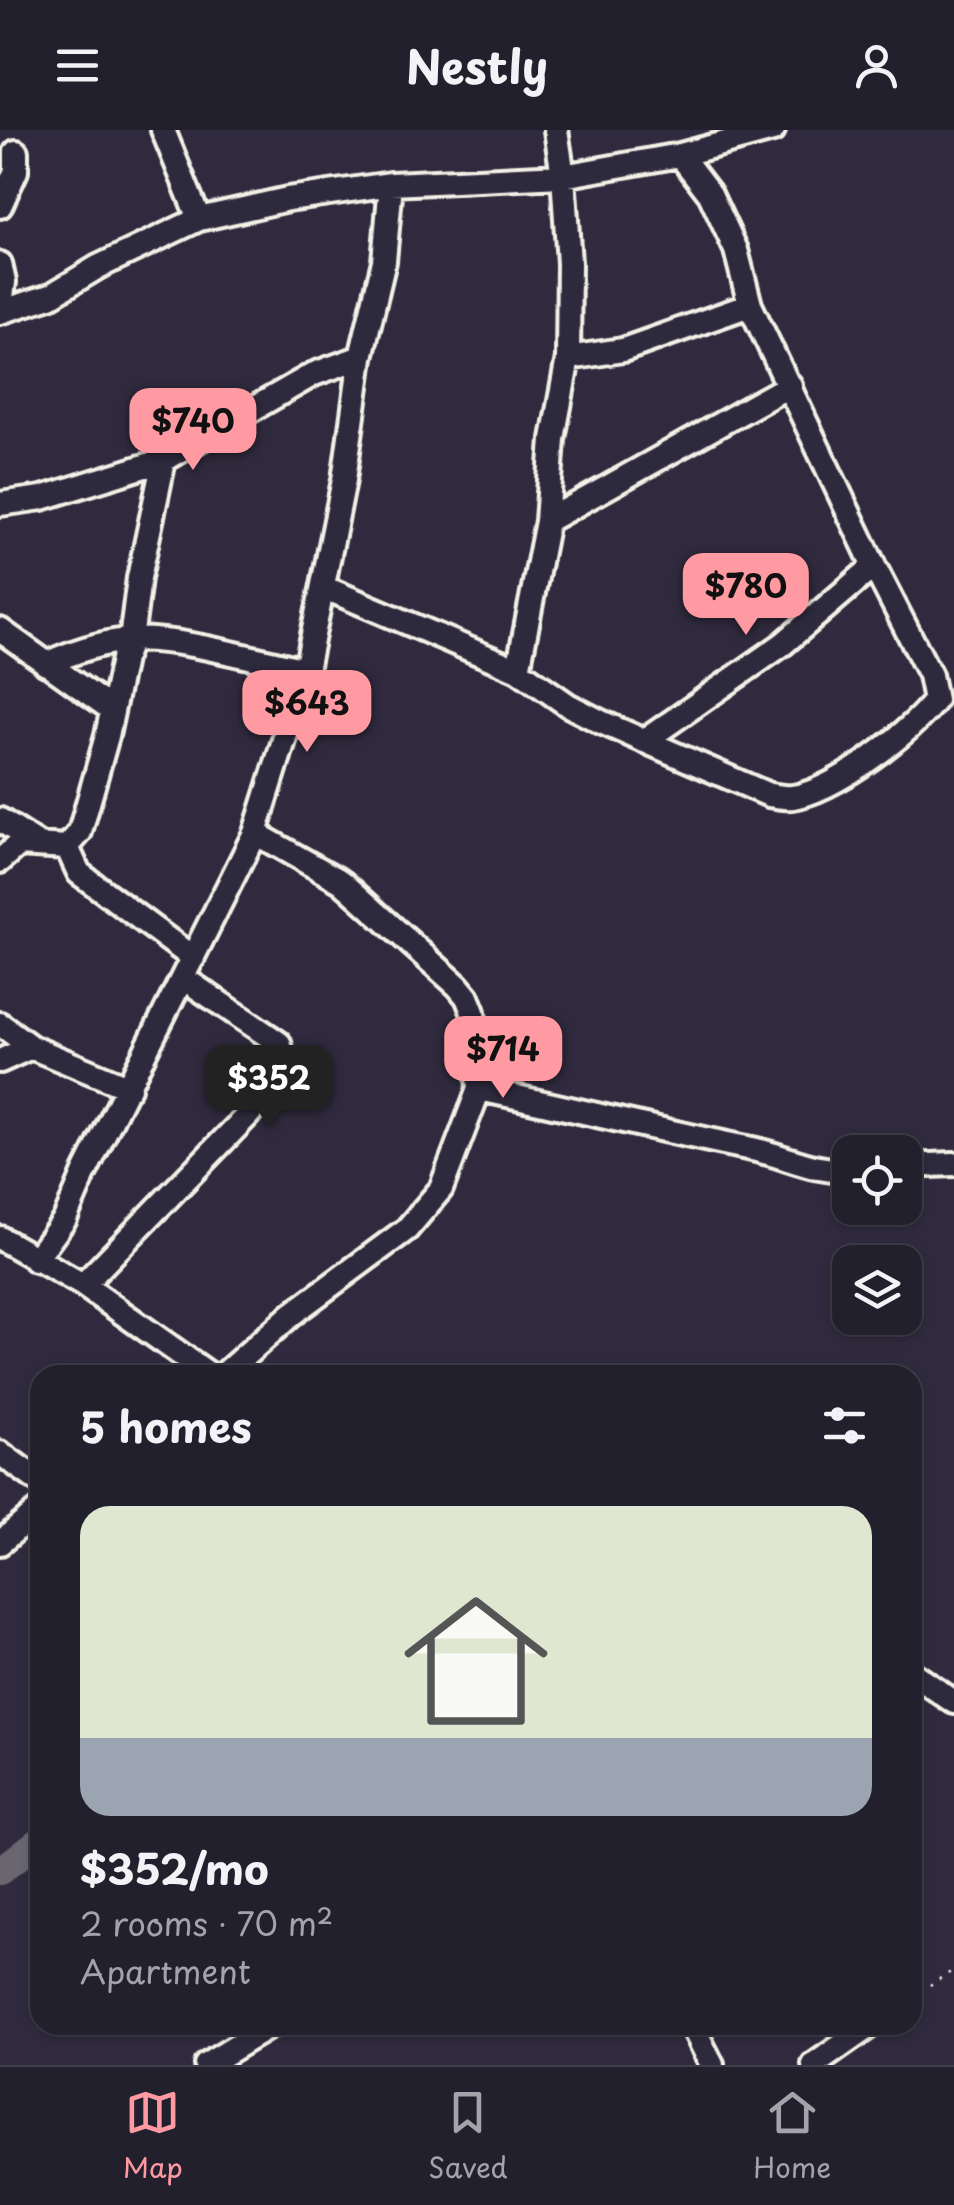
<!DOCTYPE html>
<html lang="en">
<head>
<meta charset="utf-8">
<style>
	body { margin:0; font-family:"Playpen Sans",sans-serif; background:#2f2d3a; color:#f1f3f6; height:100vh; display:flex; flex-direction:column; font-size:38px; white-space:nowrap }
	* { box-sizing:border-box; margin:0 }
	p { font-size:32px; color:#a3a3aa }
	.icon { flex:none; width:55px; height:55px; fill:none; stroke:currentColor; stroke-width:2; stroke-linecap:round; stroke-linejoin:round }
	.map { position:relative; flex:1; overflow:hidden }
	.drawer { position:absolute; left:30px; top:1235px; width:892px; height:670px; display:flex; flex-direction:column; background:#23202e; border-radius:30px; box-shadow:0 2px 8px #0004,0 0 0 2px #403e4a }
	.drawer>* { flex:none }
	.controls { position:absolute; left:832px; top:1005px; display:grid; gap:20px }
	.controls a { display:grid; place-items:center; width:90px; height:90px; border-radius:20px; background:#23202e; box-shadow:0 2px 8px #0004,0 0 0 2px #403e4a; font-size:50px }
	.price { position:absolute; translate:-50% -85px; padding:0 22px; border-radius:20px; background:#ff9aa2; color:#111; font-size:32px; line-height:65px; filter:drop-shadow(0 2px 5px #0008) }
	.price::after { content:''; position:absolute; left:50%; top:60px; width:30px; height:22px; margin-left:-15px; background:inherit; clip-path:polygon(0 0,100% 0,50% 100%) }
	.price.on { background:#222; color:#fff }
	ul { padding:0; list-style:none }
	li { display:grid; align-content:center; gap:20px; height:530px; padding:0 50px }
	li span { display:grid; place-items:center; height:310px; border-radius:30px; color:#555 }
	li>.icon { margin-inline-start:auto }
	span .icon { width:180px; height:180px; fill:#fffc; stroke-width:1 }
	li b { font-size:42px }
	h2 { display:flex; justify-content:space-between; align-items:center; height:120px; padding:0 50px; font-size:42px }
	header { display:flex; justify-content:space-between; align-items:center; height:130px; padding:0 50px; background:#23202e; font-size:45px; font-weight:700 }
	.menu { display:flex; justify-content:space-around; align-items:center; height:140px; border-top:2px solid #403e4a; background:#23202e; font-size:28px; color:#a3a3aa }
	.menu a { display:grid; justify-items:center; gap:5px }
	.menu .on { color:#ff9aa2 }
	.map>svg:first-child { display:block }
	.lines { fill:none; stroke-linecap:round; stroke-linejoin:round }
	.river { stroke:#6a6670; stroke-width:28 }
	.minor-casing { stroke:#f4f1e8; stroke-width:30 }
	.path { stroke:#f4f1e8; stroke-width:2.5; stroke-dasharray:2.5 8; stroke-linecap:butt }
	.minor { stroke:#2f2a3d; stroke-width:22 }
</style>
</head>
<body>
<header><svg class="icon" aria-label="menu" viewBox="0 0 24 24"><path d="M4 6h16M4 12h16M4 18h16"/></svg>Nestly<svg class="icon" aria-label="person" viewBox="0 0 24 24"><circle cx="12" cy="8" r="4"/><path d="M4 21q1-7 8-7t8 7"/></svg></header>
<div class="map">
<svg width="954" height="1935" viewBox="0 0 954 1935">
	<rect width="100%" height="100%" fill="#2f2a3d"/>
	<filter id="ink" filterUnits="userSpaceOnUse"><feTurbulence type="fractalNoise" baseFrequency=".01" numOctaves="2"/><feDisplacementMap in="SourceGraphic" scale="20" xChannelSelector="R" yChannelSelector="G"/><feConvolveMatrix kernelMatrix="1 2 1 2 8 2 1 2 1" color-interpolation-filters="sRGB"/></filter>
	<g filter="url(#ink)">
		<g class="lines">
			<path class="river" d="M 0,1741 L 40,1710"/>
			<defs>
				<path id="minor" d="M 163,0 L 199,89
					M 0,76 L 16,41 L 16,22
					M 0,134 L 4,152 L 0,182
					M 0,182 L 50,166 L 98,137 L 199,89 L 288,69 L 391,54 L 563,46 L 680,25 L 773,0
					M 568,228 L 623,220 L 750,175
					M 0,374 L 42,368 L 164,330 L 314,244 L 361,227
					M 547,391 L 790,255
					M 323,457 L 518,540 L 568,575 L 601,592 L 769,665 C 777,666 786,668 793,667 C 834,661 911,603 935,570 L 930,545 L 874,436 L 750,175 L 736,120 L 710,64 L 680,25
					M 0,500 L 111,579
					M 46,534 C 73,522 98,513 128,510 C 175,506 257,530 306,540
					M 518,540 L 547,391 L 553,309 L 568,228 L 569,133 L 563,46 L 556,0
					M 644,611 L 783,514 L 874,436
					M 0,690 L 39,715
					M 67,717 L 79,743 L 193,828
					M 0,731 L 19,714 L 67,717 L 80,702 L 107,606 L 123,529 L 131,510 L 139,448 L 164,330
					M 0,894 L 31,917 L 129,958
					M 0,931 L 31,917
					M 479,959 C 571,978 661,1001 752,1019 C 787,1026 814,1043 850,1040
					M 905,1036 L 954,1034
					M 0,1108 L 83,1155 L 210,1245
					M 35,1130 L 65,1089 L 84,1044 L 255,703 L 306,540 L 344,350 L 361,227 L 384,131 L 391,54
					M 83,1155 L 248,985 L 268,959 L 284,929 L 279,913 L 183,848
					M 223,1245 L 292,1184 L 407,1099 L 441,1059 L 479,959 L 473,882 L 467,867 L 458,856 L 342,752 L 255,703
					M 0,1323 L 40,1352
					M 0,1413 L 40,1379
					M 912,1543 L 954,1572
					M 692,1895 L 712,1935
					M 206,1935 L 272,1895
					M 814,1935 L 871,1895"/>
			</defs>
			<use href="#minor" class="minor-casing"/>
			<path class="path" d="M 912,1866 L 954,1840"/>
			<use href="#minor" class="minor"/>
		</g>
	</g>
</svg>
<div class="controls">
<a><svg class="icon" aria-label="locate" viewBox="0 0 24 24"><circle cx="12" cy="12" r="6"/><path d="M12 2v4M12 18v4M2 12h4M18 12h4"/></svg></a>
<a><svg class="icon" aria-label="layers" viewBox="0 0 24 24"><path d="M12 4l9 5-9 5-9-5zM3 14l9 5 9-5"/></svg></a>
</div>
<b class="price" style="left:193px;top:343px">$740</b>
<b class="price" style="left:746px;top:508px">$780</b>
<b class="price" style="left:307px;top:625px">$643</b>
<b class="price" style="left:503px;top:971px">$714</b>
<b class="price on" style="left:269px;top:1000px">$352</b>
<section class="drawer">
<h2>5 homes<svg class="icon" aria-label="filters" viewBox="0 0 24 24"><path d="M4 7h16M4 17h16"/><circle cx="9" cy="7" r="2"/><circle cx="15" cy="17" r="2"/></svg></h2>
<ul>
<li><span style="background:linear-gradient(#dfe7d0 75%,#9aa5b1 0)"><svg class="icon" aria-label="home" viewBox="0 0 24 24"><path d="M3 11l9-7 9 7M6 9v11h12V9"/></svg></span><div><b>$352/mo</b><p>2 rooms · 70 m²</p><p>Apartment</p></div></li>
</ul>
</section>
</div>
<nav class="menu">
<a class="on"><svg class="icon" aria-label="map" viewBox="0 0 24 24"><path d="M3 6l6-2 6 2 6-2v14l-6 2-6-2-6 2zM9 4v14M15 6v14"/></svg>Map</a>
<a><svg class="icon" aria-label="saved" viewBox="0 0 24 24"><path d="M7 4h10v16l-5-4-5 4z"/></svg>Saved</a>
<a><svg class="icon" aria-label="home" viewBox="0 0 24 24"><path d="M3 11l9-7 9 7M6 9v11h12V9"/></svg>Home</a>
</nav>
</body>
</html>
